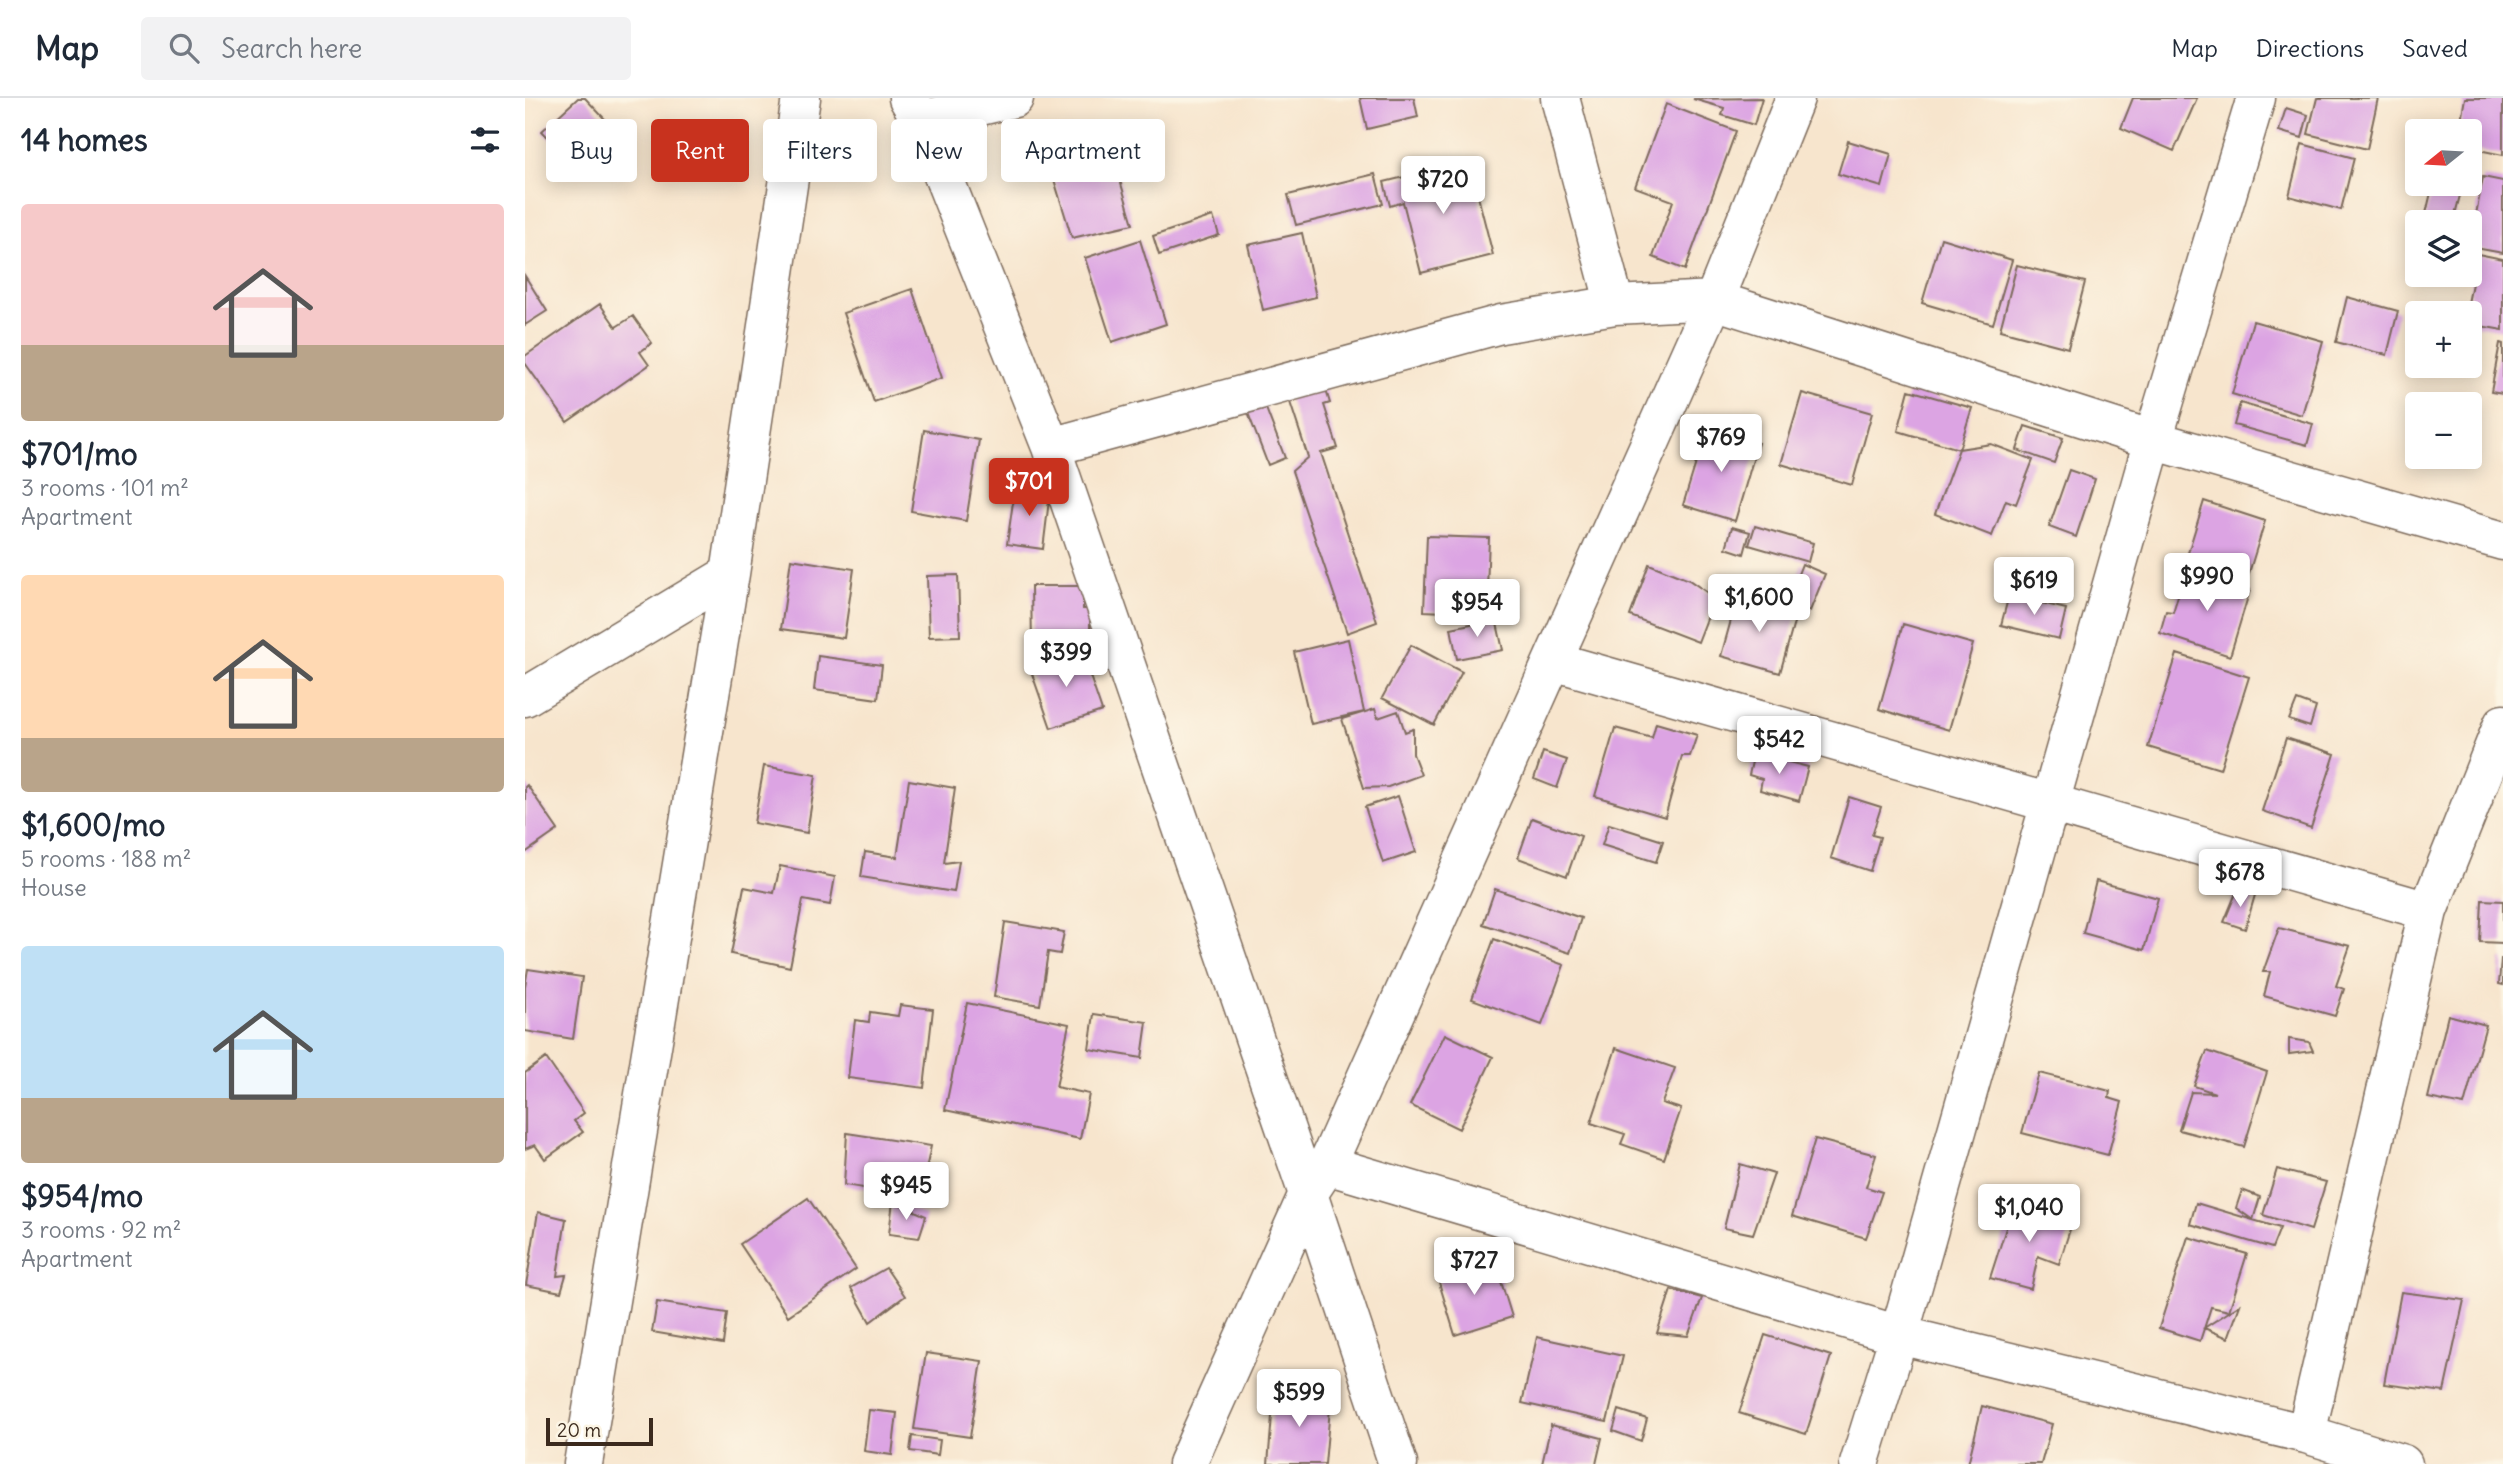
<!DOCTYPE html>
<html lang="en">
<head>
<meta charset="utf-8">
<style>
	body { margin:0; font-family:Delius,sans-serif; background:#f2f2f3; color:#1f2937; height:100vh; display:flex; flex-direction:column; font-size:26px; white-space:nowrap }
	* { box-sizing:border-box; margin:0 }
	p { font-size:23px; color:#747a83 }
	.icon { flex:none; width:38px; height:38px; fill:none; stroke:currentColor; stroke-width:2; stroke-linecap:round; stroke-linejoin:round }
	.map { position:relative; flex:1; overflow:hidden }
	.panel { display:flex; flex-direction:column; background:#fff; width:525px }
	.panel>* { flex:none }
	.guide { position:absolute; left:21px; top:21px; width:665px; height:63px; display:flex; gap:14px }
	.needle { width:46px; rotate:252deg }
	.controls { position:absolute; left:1880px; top:21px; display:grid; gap:14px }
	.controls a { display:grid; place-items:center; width:77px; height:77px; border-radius:7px; background:#fff; box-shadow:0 4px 18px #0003; font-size:35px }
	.scale { position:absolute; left:21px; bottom:18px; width:107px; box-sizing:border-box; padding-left:7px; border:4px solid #3b2a1e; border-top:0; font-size:19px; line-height:24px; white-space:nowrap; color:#3b2a1e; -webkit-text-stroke:5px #fcf5e5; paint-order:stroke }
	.price { position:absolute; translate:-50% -60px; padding:0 16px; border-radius:7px; background:#fff; color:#222; font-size:23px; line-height:46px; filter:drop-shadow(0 2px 4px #0008) }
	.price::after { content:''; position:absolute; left:50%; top:42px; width:21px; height:16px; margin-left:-10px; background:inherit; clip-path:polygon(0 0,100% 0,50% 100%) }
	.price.on { background:#c8321e; color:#fff }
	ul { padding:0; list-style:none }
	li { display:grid; align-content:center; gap:14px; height:371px; padding:0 21px }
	li span { display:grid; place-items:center; height:217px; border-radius:7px; color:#555 }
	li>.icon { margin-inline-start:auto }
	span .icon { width:126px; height:126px; fill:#fffc; stroke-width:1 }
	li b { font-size:30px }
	h2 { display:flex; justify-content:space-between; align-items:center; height:84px; padding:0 21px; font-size:30px }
	.pill { padding:0 24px; border-radius:7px; background:#fff; box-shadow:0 4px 18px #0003; font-size:24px; line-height:63px }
	.pill.on { background:#c8321e; color:#fff }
	header { display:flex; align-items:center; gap:42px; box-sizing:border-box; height:98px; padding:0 35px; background:#fff; border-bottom:2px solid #e0e1e3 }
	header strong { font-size:33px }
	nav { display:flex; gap:38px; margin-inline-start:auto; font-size:24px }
	.search { width:490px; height:63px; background:#f2f2f3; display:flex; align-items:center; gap:18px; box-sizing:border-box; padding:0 24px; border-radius:7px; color:#747a83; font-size:26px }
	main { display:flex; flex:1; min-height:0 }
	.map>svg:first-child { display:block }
	.building { fill:#dca4e3 }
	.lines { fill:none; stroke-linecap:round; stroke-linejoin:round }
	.minor-casing { stroke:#7d6b5b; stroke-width:41 }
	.minor { stroke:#fff; stroke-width:38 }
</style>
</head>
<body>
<header>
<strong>Map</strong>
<div class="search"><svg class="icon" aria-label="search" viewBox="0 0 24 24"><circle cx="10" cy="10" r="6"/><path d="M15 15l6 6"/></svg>Search here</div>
<nav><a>Map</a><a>Directions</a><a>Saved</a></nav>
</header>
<main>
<section class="panel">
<h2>14 homes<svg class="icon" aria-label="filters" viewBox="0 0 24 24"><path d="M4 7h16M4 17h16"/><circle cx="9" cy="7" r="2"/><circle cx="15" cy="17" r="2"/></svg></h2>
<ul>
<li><span style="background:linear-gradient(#f6c9c9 65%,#b9a48a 0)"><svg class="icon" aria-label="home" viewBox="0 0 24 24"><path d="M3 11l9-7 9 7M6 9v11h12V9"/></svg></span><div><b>$701/mo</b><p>3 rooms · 101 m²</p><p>Apartment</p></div></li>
<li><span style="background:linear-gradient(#ffd9b3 75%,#b9a48a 0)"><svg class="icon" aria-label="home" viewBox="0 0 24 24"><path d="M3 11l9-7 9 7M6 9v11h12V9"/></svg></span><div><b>$1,600/mo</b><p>5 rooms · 188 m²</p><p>House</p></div></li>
<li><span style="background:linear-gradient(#bfe0f5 70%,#b9a48a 0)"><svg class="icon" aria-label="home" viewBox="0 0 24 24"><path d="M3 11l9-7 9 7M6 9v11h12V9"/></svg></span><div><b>$954/mo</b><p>3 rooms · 92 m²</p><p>Apartment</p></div></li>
</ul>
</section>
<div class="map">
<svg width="1978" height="1366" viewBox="0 0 1978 1366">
	<rect width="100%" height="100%" fill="#fcf5e5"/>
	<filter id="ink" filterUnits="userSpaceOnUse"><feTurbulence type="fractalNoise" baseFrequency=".0143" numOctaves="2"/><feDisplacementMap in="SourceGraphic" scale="14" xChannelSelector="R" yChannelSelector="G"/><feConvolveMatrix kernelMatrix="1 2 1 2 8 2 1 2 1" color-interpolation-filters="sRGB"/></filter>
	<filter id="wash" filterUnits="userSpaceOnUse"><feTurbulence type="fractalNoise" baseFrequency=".00686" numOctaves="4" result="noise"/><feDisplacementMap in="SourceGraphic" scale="28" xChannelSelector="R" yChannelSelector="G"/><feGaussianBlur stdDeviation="1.57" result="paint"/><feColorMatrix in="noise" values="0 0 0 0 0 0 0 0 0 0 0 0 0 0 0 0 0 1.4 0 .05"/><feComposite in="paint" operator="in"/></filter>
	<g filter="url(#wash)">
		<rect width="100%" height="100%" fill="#f7e5cd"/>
		<g id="blocks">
			<path class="building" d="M 53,0 L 60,0 L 93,35 L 54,72 L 17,33 Z
				M 835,0 L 889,0 L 893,19 L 842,31 Z
				M 1237,0 L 1229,27 L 1197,17 L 1199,10 L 1168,1 Z
				M 1608,0 L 1672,0 L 1649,53 L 1596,30 Z
				M 1792,0 L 1853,0 L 1842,51 L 1783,36 Z
				M 1940,0 L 1978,0 L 1978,57 L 1944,50 L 1944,33 L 1934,33 Z
				M 1141,6 L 1211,33 L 1160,172 L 1128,159 L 1148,103 L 1110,89 Z
				M 1761,10 L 1783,17 L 1777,40 L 1754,33 Z
				M 600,37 L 610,63 L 591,69 L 608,126 L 547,140 L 523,62 Z
				M 1323,43 L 1366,56 L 1357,89 L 1313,76 Z
				M 1777,46 L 1829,60 L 1816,112 L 1764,98 Z
				M 944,63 L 968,157 L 896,175 L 878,104 L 865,108 L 859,84 Z
				M 850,76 L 858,106 L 771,127 L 763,97 Z
				M 1958,79 L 1978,83 L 1978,155 L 1945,149 Z
				M 1908,86 L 1938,86 L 1928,124 L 1899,124 Z
				M 688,118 L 694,137 L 634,157 L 628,138 Z
				M 777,135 L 791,199 L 738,212 L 723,147 Z
				M 1416,140 L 1487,162 L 1468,226 L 1397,205 Z
				M 615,142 L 641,226 L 587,244 L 560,160 Z
				M 1953,156 L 1978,161 L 1978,232 L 1944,226 L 1944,215 L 1941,215 Z
				M 1492,167 L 1560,184 L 1543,250 L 1475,232 Z
				M 0,178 L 22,213 L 0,227 Z
				M 387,191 L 417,280 L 349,304 L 318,215 Z
				M 1822,199 L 1873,213 L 1862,257 L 1811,244 Z
				M 75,206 L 91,229 L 108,218 L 127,245 L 115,254 L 124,267 L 42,324 L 0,265 L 0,258 Z
				M 1728,223 L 1798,243 L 1777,317 L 1707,296 Z
				M 1975,245 L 1978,246 L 1978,296 L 1966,294 Z
				M 799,286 L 805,305 L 799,307 L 813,350 L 796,355 L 852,524 L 822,535 L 767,373 L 783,359 L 763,298 Z
				M 1384,292 L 1447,310 L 1434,351 L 1373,333 Z
				M 1277,295 L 1347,315 L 1327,387 L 1256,366 Z
				M 737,300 L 760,360 L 743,367 L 720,307 Z
				M 1715,305 L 1788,326 L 1782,347 L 1709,327 Z
				M 1500,328 L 1538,340 L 1529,365 L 1492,352 Z
				M 1182,329 L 1233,345 L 1210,423 L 1158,407 Z
				M 399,332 L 454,342 L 441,423 L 386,413 Z
				M 1466,346 L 1508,362 L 1491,406 L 1481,402 L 1467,438 L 1410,416 L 1434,351 Z
				M 1544,372 L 1570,381 L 1551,439 L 1524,429 Z
				M 490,390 L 525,394 L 518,451 L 482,446 Z
				M 1679,403 L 1740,423 L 1720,488 L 1659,468 Z
				M 1230,428 L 1288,445 L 1283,464 L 1224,447 Z
				M 1207,429 L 1225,434 L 1219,456 L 1201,450 Z
				M 902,438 L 964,440 L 961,516 L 899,513 Z
				M 266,461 L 329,471 L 319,540 L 256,531 Z
				M 1124,466 L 1164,482 L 1190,500 L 1173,544 L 1105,518 Z
				M 1277,466 L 1300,476 L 1285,513 L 1262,504 Z
				M 1661,472 L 1725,492 L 1705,558 L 1635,535 L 1641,513 L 1648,514 Z
				M 433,477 L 435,538 L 404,539 L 402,478 Z
				M 506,488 L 558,488 L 558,511 L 565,511 L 565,546 L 507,547 Z
				M 1213,497 L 1272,514 L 1255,575 L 1196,558 Z
				M 1484,497 L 1541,511 L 1534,541 L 1476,527 Z
				M 971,521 L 978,552 L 932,561 L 926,530 Z
				M 1378,526 L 1448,546 L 1424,632 L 1354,611 Z
				M 823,541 L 839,614 L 786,626 L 769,554 Z
				M 886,547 L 937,574 L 909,627 L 857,600 Z
				M 556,552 L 577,613 L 526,630 L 505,570 Z
				M 1652,556 L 1724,579 L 1695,671 L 1623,649 Z
				M 293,558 L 357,567 L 353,601 L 289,592 Z
				M 1772,602 L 1791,609 L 1785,629 L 1764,622 Z
				M 850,611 L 853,620 L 873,613 L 880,634 L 888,631 L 888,656 L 896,677 L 863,689 L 839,690 L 817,621 Z
				M 1131,625 L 1172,637 L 1165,658 L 1157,658 L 1140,719 L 1070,698 L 1090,630 L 1127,640 Z
				M 1761,640 L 1810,656 L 1786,730 L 1737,713 Z
				M 1018,654 L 1042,662 L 1032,690 L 1009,681 Z
				M 1229,655 L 1283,669 L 1274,703 L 1235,692 L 1237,681 L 1224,677 Z
				M 239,668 L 291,677 L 282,735 L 229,725 Z
				M 384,682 L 430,690 L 419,765 L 434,763 L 429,794 L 336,779 L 340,754 L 372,759 Z
				M 2,687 L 33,732 L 0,755 L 0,689 Z
				M 873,698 L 891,754 L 858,765 L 840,709 Z
				M 1324,699 L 1356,709 L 1347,737 L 1355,739 L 1345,773 L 1306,760 Z
				M 1007,720 L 1056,738 L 1042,778 L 993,760 Z
				M 1084,726 L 1138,743 L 1131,764 L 1077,747 Z
				M 255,768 L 310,779 L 305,807 L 278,802 L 265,869 L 206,856 L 219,789 L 249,795 Z
				M 1571,783 L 1633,800 L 1619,852 L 1558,835 Z
				M 1713,790 L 1730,797 L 1720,831 L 1699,824 Z
				M 970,791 L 1056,820 L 1045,855 L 958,826 Z
				M 1957,802 L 1978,803 L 1978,845 L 1955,844 Z
				M 480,824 L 539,834 L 535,856 L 523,854 L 515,907 L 469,899 Z
				M 1754,830 L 1825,848 L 1811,888 L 1819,891 L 1810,918 L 1739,898 L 1745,874 L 1738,874 Z
				M 969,841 L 1039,867 L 1017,927 L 947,901 Z
				M 1976,861 L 1978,861 L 1978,887 L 1974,886 Z
				M 3,871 L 57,879 L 48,941 L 0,933 L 0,888 Z
				M 442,905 L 544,926 L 531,989 L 564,996 L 555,1041 L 420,1012 Z
				M 375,907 L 408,911 L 399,990 L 323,980 L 330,922 L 344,924 L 345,914 L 373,918 Z
				M 569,916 L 622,924 L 617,960 L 564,951 Z
				M 1923,917 L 1961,927 L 1939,1007 L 1903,1000 Z
				M 920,936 L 968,959 L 934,1031 L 885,1007 Z
				M 1764,941 L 1784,944 L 1788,953 L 1764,956 Z
				M 1091,950 L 1150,970 L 1137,1005 L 1156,1011 L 1139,1061 L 1096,1046 L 1100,1036 L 1066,1025 Z
				M 1682,953 L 1742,974 L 1719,1049 L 1654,1032 L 1666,994 L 1690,995 L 1669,988 Z
				M 21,960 L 59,1015 L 49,1023 L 58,1034 L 20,1061 L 10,1047 L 0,1051 L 0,975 Z
				M 1514,975 L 1585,993 L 1584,1000 L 1597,1004 L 1583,1057 L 1497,1035 Z
				M 322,1035 L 406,1048 L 395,1099 L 319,1087 Z
				M 1290,1041 L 1351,1057 L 1341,1089 L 1357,1094 L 1341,1140 L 1267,1118 Z
				M 1215,1066 L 1249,1076 L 1228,1136 L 1199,1130 Z
				M 1752,1071 L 1801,1084 L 1786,1132 L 1738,1117 Z
				M 1717,1092 L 1735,1099 L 1728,1122 L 1755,1130 L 1747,1150 L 1665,1126 L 1671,1105 L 1728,1122 L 1711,1110 Z
				M 283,1100 L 331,1171 L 263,1218 L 215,1146 Z
				M 368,1103 L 401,1118 L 394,1140 L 364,1136 Z
				M 1489,1105 L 1548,1122 L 1534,1166 L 1513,1158 L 1506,1191 L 1465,1180 Z
				M 13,1114 L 41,1121 L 32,1178 L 41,1177 L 36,1194 L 1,1187 Z
				M 1663,1139 L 1722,1156 L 1704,1213 L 1686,1209 L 1675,1243 L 1634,1230 Z
				M 969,1161 L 987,1219 L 930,1237 L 912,1178 Z
				M 361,1170 L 380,1198 L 345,1224 L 326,1190 Z
				M 1146,1192 L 1177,1200 L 1163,1238 L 1132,1235 Z
				M 1876,1194 L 1939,1202 L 1919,1294 L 1859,1286 Z
				M 132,1204 L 202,1215 L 198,1246 L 127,1234 Z
				M 1715,1207 L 1703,1240 L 1679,1230 L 1707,1212 Z
				M 1240,1237 L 1306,1258 L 1281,1336 L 1214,1315 Z
				M 1012,1239 L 1098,1258 L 1082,1324 L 997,1305 Z
				M 401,1255 L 457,1263 L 445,1339 L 389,1331 Z
				M 749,1294 L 806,1299 L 800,1366 L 743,1366 Z
				M 1457,1308 L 1527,1326 L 1516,1366 L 1443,1366 Z
				M 344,1312 L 372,1315 L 367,1357 L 339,1353 Z
				M 1094,1312 L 1122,1321 L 1116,1343 L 1088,1333 Z
				M 1026,1327 L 1077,1340 L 1071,1366 L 1017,1366 Z
				M 387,1338 L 415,1342 L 413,1357 L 385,1353 Z"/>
		</g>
	</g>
	<g filter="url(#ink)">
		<use href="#blocks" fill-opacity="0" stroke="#7d6b5b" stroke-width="2"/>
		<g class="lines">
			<defs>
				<path id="minor" d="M 383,0 L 396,22 L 526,349 L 783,1096 L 873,1366
					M 1035,0 L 1090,207
					M 396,22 L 489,0
					M 526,349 L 976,226 L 1090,207 L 1189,202 L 1628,342 L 1978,443
					M 1028,563 L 1903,813
					M 0,599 L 205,476
					M 802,1067 L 1374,1237 L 1781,1336 L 1878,1366
					M 1781,1336 L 1903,813 L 1978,626
					M 58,1366 L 205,476 L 276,0
					M 662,1366 L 783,1096 L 802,1067 L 1189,202 L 1270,0
					M 1334,1366 L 1374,1237 L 1628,342 L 1731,0"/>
			</defs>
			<use href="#minor" class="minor-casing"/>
			<use href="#minor" class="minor"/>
		</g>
	</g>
</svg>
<div class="controls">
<a><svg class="needle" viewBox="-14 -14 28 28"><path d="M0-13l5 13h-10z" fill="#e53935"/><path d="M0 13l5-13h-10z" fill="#747a83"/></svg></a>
<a><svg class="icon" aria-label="layers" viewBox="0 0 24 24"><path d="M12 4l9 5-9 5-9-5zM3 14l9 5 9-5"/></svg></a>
<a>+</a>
<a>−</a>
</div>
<div class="scale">20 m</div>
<b class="price" style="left:918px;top:118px">$720</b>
<b class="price" style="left:1196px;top:376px">$769</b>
<b class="price on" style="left:504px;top:420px">$701</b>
<b class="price" style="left:1682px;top:515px">$990</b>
<b class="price" style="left:1509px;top:519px">$619</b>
<b class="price" style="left:1234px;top:536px">$1,600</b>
<b class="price" style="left:952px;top:541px">$954</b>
<b class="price" style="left:541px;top:591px">$399</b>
<b class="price" style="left:1254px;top:678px">$542</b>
<b class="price" style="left:1715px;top:811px">$678</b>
<b class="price" style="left:381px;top:1124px">$945</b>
<b class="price" style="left:1504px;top:1146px">$1,040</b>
<b class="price" style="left:949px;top:1199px">$727</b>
<b class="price" style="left:774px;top:1331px">$599</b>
<div class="guide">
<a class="pill">Buy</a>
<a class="pill on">Rent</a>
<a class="pill">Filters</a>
<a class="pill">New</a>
<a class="pill">Apartment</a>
</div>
</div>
</main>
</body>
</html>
